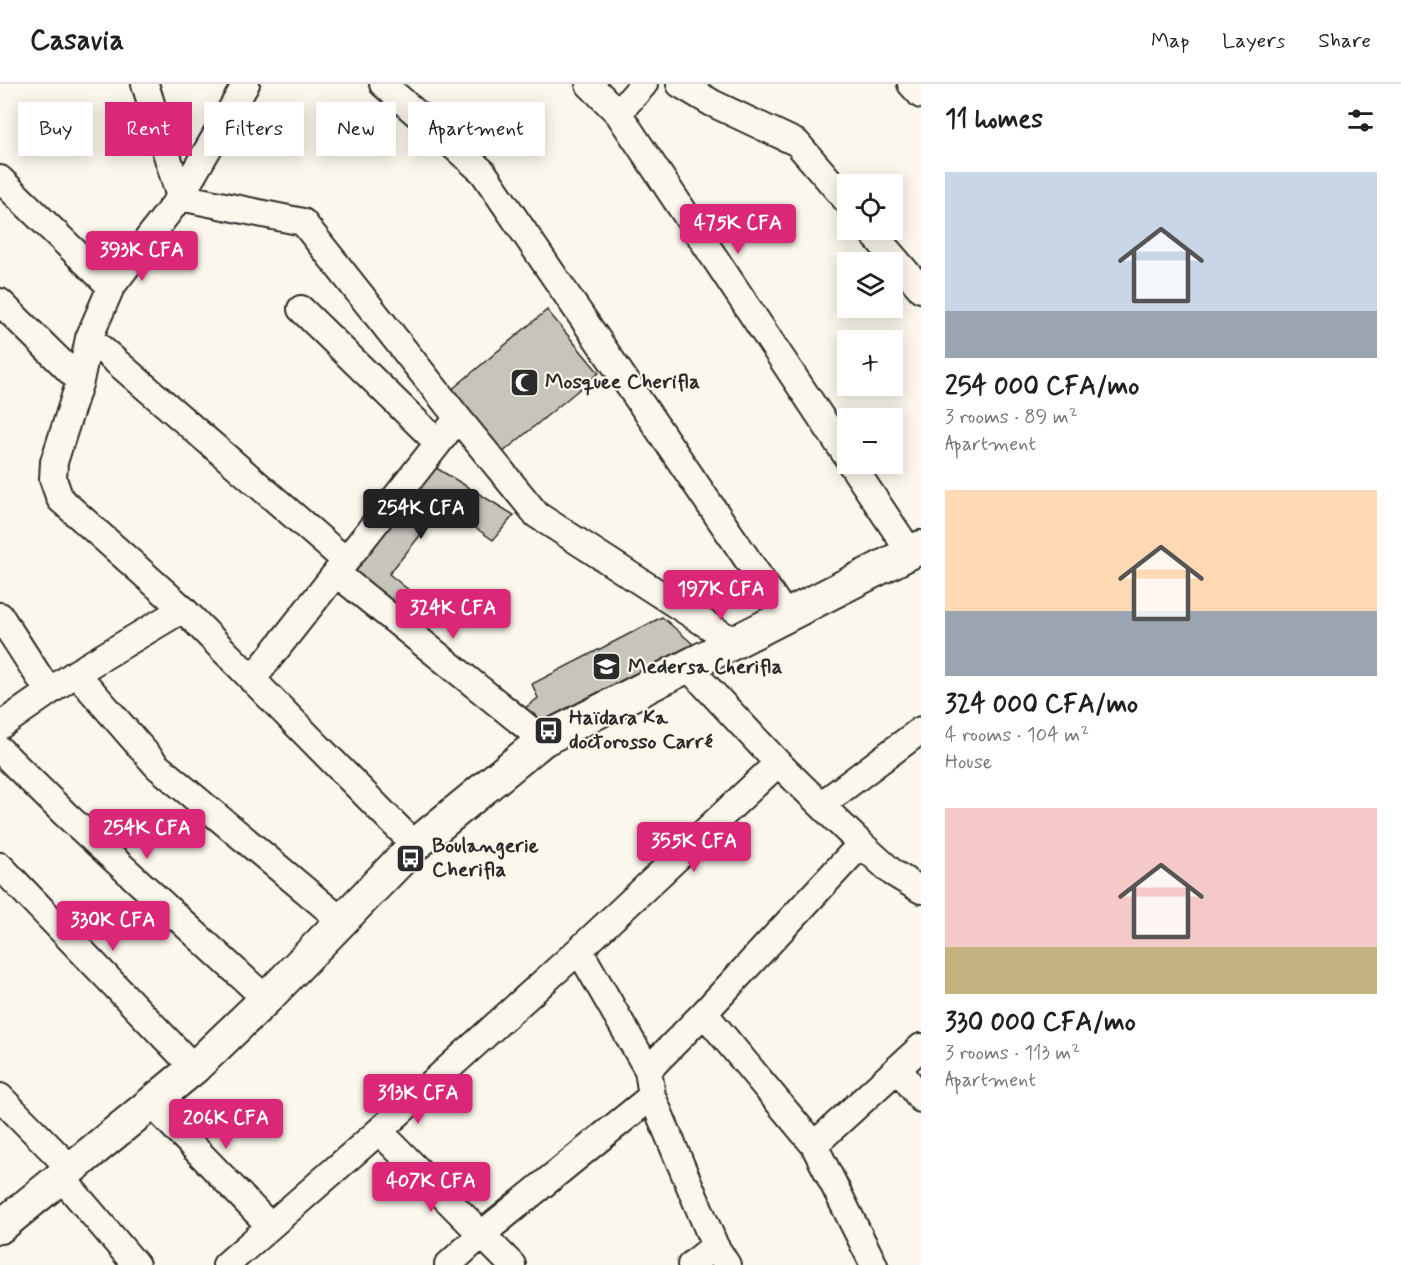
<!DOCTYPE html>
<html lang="en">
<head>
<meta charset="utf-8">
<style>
	body { margin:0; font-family:Mynerve,sans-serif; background:#f2f2f2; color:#202124; height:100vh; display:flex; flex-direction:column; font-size:22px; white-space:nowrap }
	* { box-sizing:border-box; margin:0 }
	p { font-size:20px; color:#757577 }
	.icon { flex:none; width:33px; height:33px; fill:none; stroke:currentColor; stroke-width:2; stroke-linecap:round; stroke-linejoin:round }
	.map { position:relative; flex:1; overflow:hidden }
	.drawer { display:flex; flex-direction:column; background:#fff; width:480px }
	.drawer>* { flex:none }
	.guide { position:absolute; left:18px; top:18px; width:570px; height:54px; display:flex; gap:12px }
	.tools { position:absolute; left:837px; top:90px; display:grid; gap:12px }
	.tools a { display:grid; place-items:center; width:66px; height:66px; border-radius:0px; background:#fff; box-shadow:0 3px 15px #0003; font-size:30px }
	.price { position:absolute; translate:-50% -51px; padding:0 14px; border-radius:6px; background:#db2777; color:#fff; font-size:20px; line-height:39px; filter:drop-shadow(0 2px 3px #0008) }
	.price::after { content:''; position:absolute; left:50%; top:36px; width:18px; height:14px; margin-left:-9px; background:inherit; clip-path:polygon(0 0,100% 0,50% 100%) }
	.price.selected { background:#222; color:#fff }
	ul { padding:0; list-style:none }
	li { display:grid; align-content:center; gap:12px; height:318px; padding:0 24px }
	li span { display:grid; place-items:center; height:186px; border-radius:0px; color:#555 }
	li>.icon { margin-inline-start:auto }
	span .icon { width:108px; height:108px; fill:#fffc; stroke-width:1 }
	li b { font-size:26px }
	h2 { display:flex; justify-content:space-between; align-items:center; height:72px; padding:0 24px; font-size:26px }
	.pill { padding:0 21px; border-radius:0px; background:#fff; box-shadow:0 3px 15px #0003; font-size:21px; line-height:54px }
	.pill.selected { background:#db2777; color:#fff }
	header { display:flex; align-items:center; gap:36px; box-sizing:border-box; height:84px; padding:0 30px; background:#fff; border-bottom:2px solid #e0e0e0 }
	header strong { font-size:28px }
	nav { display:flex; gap:33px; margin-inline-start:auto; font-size:21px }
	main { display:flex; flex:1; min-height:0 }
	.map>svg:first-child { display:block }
	.building { fill:#c7c4bc; stroke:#2b2b2b; stroke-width:1.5 }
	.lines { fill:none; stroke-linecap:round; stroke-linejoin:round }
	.minor-casing { stroke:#2b2b2b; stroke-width:30 }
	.tertiary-casing { stroke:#2b2b2b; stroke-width:36 }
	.minor { stroke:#fbf7ec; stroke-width:26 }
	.tertiary { stroke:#fbf7ec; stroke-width:32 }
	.labels { text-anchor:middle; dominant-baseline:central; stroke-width:4.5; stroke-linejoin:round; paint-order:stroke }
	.poi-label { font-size:21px; font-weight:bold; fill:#2b2b2b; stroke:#fbf7ec; text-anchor:start }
</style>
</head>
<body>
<header>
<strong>Casavia</strong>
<nav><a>Map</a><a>Layers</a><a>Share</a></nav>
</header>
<main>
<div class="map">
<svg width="921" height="1181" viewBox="0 0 921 1181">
	<rect width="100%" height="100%" fill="#fbf7ec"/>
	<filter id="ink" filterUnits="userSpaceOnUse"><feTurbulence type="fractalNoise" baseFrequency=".0167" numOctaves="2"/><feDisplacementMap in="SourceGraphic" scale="12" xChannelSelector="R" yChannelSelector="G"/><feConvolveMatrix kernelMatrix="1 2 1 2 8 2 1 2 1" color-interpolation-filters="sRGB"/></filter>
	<g filter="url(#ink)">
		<path class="building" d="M 547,226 L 599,289 L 502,369 L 450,307 Z
			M 433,382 L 514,431 L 493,456 L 444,422 L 389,490 L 437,529 L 415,546 L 348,493 Z
			M 662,533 L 693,560 L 534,641 L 521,627 L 538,614 L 532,600 Z"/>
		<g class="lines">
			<defs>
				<path id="minor" d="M 145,0 L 180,113 L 303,138 L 458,334 L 537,431 L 734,558
					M 246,0 L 180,113 L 111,203 L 89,254 L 80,297 L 54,378 L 53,395 L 60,415 L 183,525 L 415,761
					M 383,0 L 483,88 L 786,532
					M 589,0 L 618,29 L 848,374
					M 680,0 L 712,19 L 797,59 L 848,118
					M 911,0 L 921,11
					M 618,29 L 644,0
					M 0,95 L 111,203
					M 870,146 L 921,205
					M 0,218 L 80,297
					M 301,225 L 438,359
					M 89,254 L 346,477
					M 851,380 L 910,468
					M 336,489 L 543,656
					M 0,532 L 49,608
					M 687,582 L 778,679 L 861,760 L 893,789 L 921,806
					M 76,589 L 157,682 L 342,837
					M 252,596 L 458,334
					M 0,642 L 76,589 L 183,525
					M 0,666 L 65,730 L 266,915
					M 821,721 L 921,646
					M 0,782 L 194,984
					M 579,866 L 648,986 L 652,1012 L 715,1162 L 727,1181
					M 704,929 L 814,1061 L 874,1181
					M 898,984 L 921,1015
					M 648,986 L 704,929 L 861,760
					M 0,1013 L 71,1085
					M 151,1019 L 270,1142
					M 379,1047 L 512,1181
					M 814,1061 L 921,963
					M 61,1093 L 136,1181
					M 226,1181 L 379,1047 L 579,866 L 778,679
					M 448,1181 L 482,1150 L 652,1012
					M 691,1181 L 715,1162"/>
				<path id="tertiary" d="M 0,1143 L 194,984 L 266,915 L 415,761 L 543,656 L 921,463"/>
			</defs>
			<use href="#minor" class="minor-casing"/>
			<use href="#tertiary" class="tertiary-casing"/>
			<use href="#minor" class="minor"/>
			<use href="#tertiary" class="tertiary"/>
		</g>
	</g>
	<defs>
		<symbol id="mosque-square" viewBox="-11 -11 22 22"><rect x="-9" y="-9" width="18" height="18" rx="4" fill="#2b2b2b" stroke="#fbf7ec"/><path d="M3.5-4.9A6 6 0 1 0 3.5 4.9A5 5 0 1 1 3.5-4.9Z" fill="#fff"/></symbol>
		<symbol id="school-square" viewBox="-11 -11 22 22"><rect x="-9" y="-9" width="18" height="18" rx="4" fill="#2b2b2b" stroke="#fbf7ec"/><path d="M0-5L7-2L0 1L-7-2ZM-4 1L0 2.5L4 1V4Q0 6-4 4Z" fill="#fff"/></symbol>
		<symbol id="bus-square" viewBox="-11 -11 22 22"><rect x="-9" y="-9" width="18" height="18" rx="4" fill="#2b2b2b" stroke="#fbf7ec"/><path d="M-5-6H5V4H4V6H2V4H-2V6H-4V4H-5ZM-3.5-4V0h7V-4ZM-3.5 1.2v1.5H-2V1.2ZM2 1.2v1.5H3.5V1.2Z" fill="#fff"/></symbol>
	</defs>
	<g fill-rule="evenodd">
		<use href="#mosque-square" x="508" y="282" width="33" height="33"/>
		<use href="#school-square" x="590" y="566" width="33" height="33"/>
		<use href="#bus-square" x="532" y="630" width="33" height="33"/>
		<use href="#bus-square" x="394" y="758" width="33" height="33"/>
	</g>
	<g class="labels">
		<g class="poi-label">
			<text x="545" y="298">Mosquee Cherifla</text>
			<text x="628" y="583">Medersa Cherifla</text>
			<text x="569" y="634">Haïdara Ka<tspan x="569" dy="24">doctorosso Carré</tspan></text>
			<text x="432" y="762">Boulangerie<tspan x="432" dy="24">Cherifla</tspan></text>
		</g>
	</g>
</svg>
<div class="tools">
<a><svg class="icon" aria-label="locate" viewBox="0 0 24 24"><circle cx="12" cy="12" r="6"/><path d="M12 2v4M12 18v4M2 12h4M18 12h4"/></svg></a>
<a><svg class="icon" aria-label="layers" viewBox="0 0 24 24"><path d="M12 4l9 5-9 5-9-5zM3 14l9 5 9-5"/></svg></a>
<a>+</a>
<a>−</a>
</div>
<b class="price" style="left:738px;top:171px">475K CFA</b>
<b class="price" style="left:142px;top:198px">393K CFA</b>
<b class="price selected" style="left:421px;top:456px">254K CFA</b>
<b class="price" style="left:721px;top:537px">197K CFA</b>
<b class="price" style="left:453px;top:556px">324K CFA</b>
<b class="price" style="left:147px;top:776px">254K CFA</b>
<b class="price" style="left:694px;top:789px">355K CFA</b>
<b class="price" style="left:113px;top:868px">330K CFA</b>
<b class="price" style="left:418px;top:1041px">313K CFA</b>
<b class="price" style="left:226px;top:1066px">206K CFA</b>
<b class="price" style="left:431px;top:1129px">407K CFA</b>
<div class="guide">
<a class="pill">Buy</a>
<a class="pill selected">Rent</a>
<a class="pill">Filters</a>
<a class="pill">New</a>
<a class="pill">Apartment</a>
</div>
</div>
<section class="drawer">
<h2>11 homes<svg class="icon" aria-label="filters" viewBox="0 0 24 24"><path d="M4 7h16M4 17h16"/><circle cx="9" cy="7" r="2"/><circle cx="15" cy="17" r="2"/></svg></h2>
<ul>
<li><span style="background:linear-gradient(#c9d6e8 75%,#9aa5b1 0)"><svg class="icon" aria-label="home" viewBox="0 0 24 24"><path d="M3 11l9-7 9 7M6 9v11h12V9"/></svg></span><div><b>254 000 CFA/mo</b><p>3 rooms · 89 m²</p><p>Apartment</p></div></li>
<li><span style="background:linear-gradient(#ffd9b3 65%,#9aa5b1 0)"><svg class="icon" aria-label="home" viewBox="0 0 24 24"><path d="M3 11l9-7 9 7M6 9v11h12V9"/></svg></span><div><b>324 000 CFA/mo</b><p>4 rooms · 104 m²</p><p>House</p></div></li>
<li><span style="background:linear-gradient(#f6c9c9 75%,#c2b280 0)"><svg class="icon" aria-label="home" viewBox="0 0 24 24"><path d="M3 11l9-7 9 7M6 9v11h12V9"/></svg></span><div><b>330 000 CFA/mo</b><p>3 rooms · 113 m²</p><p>Apartment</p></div></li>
</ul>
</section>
</main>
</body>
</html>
